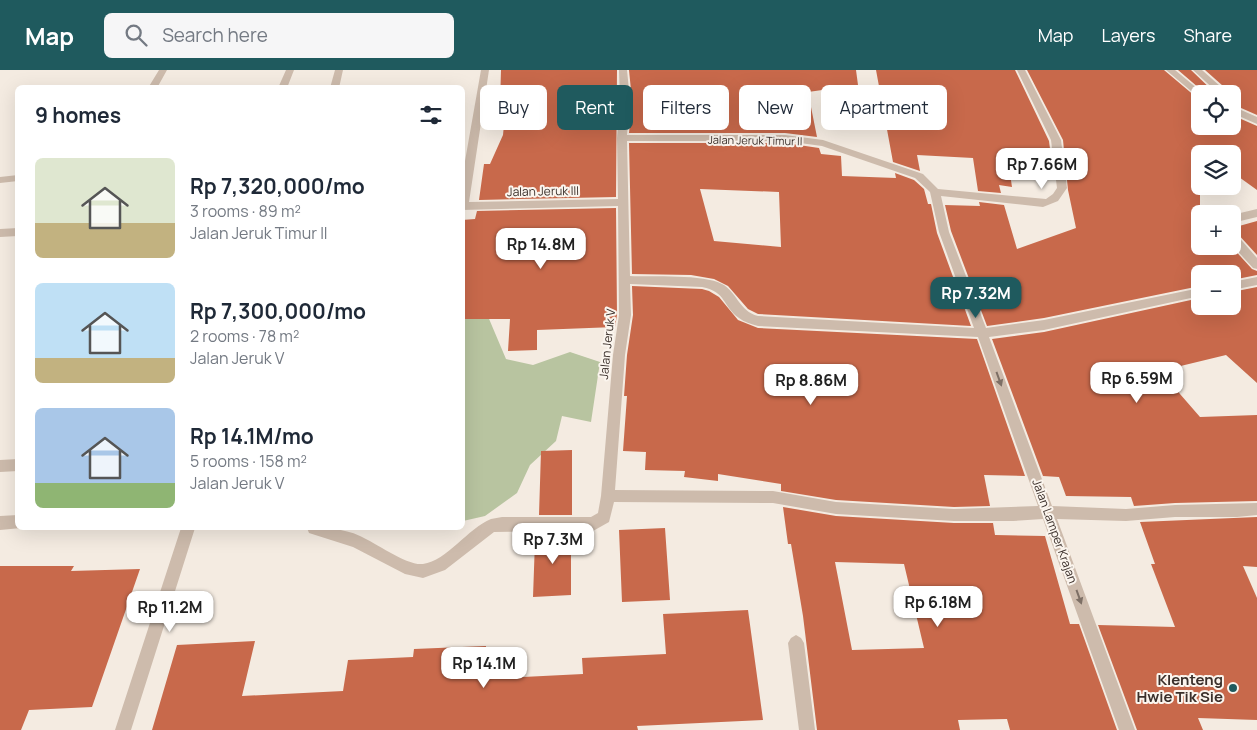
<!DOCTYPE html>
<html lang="en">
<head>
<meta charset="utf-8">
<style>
	body { margin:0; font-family:Manrope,sans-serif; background:#f6f6f7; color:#1f2937; height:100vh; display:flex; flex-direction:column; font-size:19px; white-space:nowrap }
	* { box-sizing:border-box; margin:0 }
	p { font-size:16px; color:#747a83 }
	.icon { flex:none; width:28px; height:28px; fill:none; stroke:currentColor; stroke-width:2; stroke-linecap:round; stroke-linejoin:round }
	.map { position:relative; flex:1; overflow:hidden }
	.details { position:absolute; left:15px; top:15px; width:450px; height:445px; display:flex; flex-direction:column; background:#fff; border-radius:8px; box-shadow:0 5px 20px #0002 }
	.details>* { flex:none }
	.guide { position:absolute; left:480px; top:15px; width:475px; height:45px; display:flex; gap:10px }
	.controls { position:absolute; left:1191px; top:15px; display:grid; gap:10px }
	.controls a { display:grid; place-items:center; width:50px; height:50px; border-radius:8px; background:#fff; box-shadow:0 5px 20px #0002; font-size:25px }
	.price { position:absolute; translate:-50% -42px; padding:0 11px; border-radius:10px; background:#fff; color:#222; font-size:16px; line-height:32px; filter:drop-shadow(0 1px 2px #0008) }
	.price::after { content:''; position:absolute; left:50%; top:30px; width:15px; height:11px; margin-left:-8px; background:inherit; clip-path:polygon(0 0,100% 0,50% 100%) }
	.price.selected { background:#1f5a5e; color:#fff }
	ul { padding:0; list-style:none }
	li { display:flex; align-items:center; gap:15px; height:125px; padding:0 20px }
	li span { display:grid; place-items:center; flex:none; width:140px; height:100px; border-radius:8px; color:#555 }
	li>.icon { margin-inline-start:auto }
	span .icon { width:60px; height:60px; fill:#fffc; stroke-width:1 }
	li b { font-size:21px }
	h2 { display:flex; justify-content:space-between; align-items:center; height:60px; padding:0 20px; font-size:21px }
	.tag { padding:0 18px; border-radius:8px; background:#fff; box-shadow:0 5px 20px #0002; font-size:18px; line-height:45px }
	.tag.selected { background:#1f5a5e; color:#fff }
	header { display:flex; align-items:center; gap:30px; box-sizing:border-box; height:70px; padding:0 25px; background:#1f5a5e; color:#fff }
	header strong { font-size:24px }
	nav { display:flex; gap:28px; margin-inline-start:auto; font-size:18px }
	.search { width:350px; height:45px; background:#f6f6f7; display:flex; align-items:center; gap:12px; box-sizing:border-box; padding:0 18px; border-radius:8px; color:#747a83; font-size:19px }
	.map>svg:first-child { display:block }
	.green { fill:#b8c4a0 }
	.building { fill:#c8694b; fill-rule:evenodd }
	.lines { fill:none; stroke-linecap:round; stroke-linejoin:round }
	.minor { fill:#cdbbac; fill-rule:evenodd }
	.oneway { fill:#7d6f65 }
	.poi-dot { fill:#1f5a5e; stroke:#fbf5ee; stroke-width:2 }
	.labels { text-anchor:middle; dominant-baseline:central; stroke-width:4; stroke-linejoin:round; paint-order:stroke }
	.far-street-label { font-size:11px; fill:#3b302b; stroke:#fbf5ee }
	.street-label { font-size:12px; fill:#3b302b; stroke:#fbf5ee }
	.near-poi-label { font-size:15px; font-weight:bold; fill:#3b302b; stroke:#fbf5ee; text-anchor:end }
</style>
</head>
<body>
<header>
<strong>Map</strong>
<div class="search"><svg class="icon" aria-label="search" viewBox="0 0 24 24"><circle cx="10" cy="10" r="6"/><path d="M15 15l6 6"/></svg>Search here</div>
<nav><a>Map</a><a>Layers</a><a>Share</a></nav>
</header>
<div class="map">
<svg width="1257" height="660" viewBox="0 0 1257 660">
	<rect width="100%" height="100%" fill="#f4ebe1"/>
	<path class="green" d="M 462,225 L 484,237 L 506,289 L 533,295 L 570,282 L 600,292 L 591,352 L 562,346 L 556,371 L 530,395 L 517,423 L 485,446 L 463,451 Z"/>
	<path class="building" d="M 501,0 L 617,0 L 616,127 L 479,130 L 484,94 L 490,94 L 503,65 L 506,34 L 500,34 Z
		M 629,0 L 856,0 L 858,15 L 808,22 L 817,67 L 785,63 L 629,63 L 632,30 Z
		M 876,0 L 1015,0 L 1049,71 L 1053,102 L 1009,97 L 1012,117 L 999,115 L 1001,123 L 978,121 L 973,88 L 917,85 L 920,101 L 893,92 Z
		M 1027,0 L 1164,0 L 1196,27 L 1200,29 L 1200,56 L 1232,56 L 1232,45 L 1257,56 L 1257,120 L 1232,102 L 1232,84 L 1208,84 L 1200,78 L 1200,176 L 1231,176 L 1252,199 L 1257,201 L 1257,205 L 1232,210 L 1232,204 L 1200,204 L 1200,216 L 1044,248 L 987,256 L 951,161 L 945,135 L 980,136 L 979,132 L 1004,135 L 1017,179 L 1076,158 L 1068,120 L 1063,70 Z
		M 1178,0 L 1191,0 L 1216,24 L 1206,24 Z
		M 1205,0 L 1257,0 L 1257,45 L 1232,34 L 1232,24 Z
		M 629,73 L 785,73 L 819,78 L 821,84 L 841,86 L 842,106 L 896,108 L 895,103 L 914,110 L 924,119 L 928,134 L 931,134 L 937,163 L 971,256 L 758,244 L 748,239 L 728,216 L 714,209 L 691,205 L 632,204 ZM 700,119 L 779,122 L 781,177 L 714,171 Z
		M 616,138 L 617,245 L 615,257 L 537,260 L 537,280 L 508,281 L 510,249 L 462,249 L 462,150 L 475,149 L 477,141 Z
		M 1257,151 L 1257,185 L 1237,163 L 1232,161 L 1232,158 Z
		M 632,216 L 702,219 L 709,221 L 719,227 L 738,250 L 758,258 L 977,269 L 1025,406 L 984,405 L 990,436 L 954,437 L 836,430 L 781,421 L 781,414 L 718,404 L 718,411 L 684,407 L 685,401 L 645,400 L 646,382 L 623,381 L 627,326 L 624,326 L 627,285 L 633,245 Z
		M 1257,217 L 1257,313 L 1226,285 L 1160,301 L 1200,347 L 1257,345 L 1257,431 L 1175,433 L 1134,436 L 1131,427 L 1066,426 L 1059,407 L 1043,406 L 992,269 L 1044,262 L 1200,228 L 1200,236 L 1232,236 L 1232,222 Z
		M 572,380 L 572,445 L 539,445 L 541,381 Z
		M 783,437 L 836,446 L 954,453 L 993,453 L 995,465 L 1045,466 L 1070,554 L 1079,554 L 1117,660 L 1010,660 L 1007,649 L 958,650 L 960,660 L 817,660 L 803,546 L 791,474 L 788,474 ZM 835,492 L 904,494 L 924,578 L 852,580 Z
		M 1257,447 L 1257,497 L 1243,496 L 1257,528 L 1257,650 L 1198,648 L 1203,660 L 1137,660 L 1098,555 L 1175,557 L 1151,494 L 1155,494 L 1140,452 Z
		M 665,458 L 670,530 L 622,532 L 619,460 Z
		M 538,463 L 571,463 L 571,525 L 533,527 L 535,471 L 538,471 Z
		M 0,496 L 74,496 L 71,501 L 140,499 L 92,637 L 29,640 L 21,660 L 0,660 Z
		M 748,540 L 763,650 L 637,656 L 638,660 L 152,660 L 177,575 L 255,571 L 242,626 L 343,621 L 348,590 L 413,587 L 414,579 L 486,576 L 483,609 L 583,604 L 582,588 L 666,584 L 663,544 Z"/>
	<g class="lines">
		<path class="minor" d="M 159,0 L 167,0 L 157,18 L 148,18 Z
			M 286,0 L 294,0 L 287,18 L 278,18 Z
			M 335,0 L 343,0 L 339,18 L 330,18 Z
			M 481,0 L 489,0 L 469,132 L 618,129 L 617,68 L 620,30 L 619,0 L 627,0 L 630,30 L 627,65 L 785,65 L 823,70 L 923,104 L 938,119 L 1046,129 L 1053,124 L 1057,118 L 1051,70 L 1017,0 L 1025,0 L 1061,70 L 1067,118 L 1058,131 L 1043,137 L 941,126 L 949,162 L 986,258 L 1044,250 L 1200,218 L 1200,226 L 1044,260 L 989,267 L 1052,436 L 1126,439 L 1175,435 L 1257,433 L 1257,445 L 1237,447 L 1175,447 L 1126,451 L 1057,449 L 1135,660 L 1119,660 L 1043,449 L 1013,451 L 954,451 L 836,444 L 773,433 L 614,432 L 609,452 L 593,461 L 494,462 L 445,500 L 423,508 L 405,504 L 353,477 L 309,463 L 307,458 C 326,458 343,458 360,466 C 376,473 407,496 423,494 C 447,491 468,458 491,449 L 502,447 L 591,447 L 598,443 L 601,426 L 613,285 L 619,245 L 618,136 L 462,140 L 462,108 ZM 627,71 L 785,71 L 822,76 L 915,108 L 930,122 L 939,162 L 974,258 L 758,246 C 739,241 737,222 722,214 C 704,204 652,207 630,206 ZM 630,214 L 702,217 C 727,222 722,236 739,248 C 744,252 751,254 758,256 L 978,267 L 1038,436 L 954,439 L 836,432 L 773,421 L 615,420 L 625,285 L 631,245 Z
			M 1166,0 L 1175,0 L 1204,24 L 1200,24 L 1200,27 L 1197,26 Z
			M 1193,0 L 1202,0 L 1229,24 L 1219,24 Z
			M 1232,36 L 1257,47 L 1257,54 L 1232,43 Z
			M 18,105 L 18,111 L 0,113 L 0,107 Z
			M 1257,139 L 1257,147 L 1232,153 L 1232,145 Z
			M 18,158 L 18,166 L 0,167 L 0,159 Z
			M 1232,163 L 1236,164 L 1257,188 L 1257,199 L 1253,198 L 1232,175 Z
			M 1257,207 L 1257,215 L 1232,220 L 1232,212 Z
			M 18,389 L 18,401 L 0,402 L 0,390 Z
			M 18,445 L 18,458 L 21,458 L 0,460 L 0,446 Z
			M 181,458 L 195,458 L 131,660 L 115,660 Z
			M 796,565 L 801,568 L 804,573 L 815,660 L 799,660 L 788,573 L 791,568 Z"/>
	</g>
	<defs><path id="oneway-solid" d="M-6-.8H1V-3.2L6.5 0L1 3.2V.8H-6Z" transform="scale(1.25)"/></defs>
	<g class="oneway">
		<use href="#oneway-solid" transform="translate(999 309) rotate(70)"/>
		<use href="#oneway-solid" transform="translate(1079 527) rotate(70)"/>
	</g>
	<circle class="poi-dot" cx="1233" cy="618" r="5"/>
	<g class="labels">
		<g class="far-street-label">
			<text transform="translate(755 70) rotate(1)">Jalan Jeruk Timur II</text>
		</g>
		<g class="street-label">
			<text transform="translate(543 121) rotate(-1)">Jalan Jeruk III</text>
			<text transform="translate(607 274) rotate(-84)">Jalan Jeruk V</text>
			<text transform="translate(1055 461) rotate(70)">Jalan Lamper Krajan</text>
		</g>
		<g class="near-poi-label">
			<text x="1223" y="609">Klenteng<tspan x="1223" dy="17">Hwie Tik Sie</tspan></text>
		</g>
	</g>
</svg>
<div class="controls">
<a><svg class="icon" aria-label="locate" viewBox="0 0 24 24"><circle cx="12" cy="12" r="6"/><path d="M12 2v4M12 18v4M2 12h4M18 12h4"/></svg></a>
<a><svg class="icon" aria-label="layers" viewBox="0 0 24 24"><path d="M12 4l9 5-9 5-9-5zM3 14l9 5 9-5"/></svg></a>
<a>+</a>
<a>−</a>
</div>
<b class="price" style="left:1042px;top:120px">Rp 7.66M</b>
<b class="price" style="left:541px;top:200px">Rp 14.8M</b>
<b class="price selected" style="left:976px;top:249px">Rp 7.32M</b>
<b class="price" style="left:1137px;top:334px">Rp 6.59M</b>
<b class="price" style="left:811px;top:336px">Rp 8.86M</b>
<b class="price" style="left:553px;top:495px">Rp 7.3M</b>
<b class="price" style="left:938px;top:558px">Rp 6.18M</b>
<b class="price" style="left:170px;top:563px">Rp 11.2M</b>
<b class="price" style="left:484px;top:619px">Rp 14.1M</b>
<div class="guide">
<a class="tag">Buy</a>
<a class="tag selected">Rent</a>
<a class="tag">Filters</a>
<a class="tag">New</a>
<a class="tag">Apartment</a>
</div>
<section class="details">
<h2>9 homes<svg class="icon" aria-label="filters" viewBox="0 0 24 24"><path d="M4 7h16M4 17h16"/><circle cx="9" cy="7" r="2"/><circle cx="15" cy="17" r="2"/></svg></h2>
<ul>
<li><span style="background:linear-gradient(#dfe7d0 65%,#c2b280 0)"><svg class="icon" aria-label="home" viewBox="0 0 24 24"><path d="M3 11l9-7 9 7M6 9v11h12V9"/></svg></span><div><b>Rp 7,320,000/mo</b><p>3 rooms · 89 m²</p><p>Jalan Jeruk Timur II</p></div></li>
<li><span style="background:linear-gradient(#bfe0f5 75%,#c2b280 0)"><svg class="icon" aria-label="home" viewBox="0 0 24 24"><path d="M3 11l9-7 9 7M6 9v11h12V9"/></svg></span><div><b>Rp 7,300,000/mo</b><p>2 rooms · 78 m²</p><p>Jalan Jeruk V</p></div></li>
<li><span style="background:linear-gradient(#a9c7e8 75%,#8fb573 0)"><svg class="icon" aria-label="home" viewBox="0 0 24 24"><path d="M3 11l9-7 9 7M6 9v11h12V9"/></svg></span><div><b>Rp 14.1M/mo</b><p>5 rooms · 158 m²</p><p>Jalan Jeruk V</p></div></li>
</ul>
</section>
</div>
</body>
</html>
